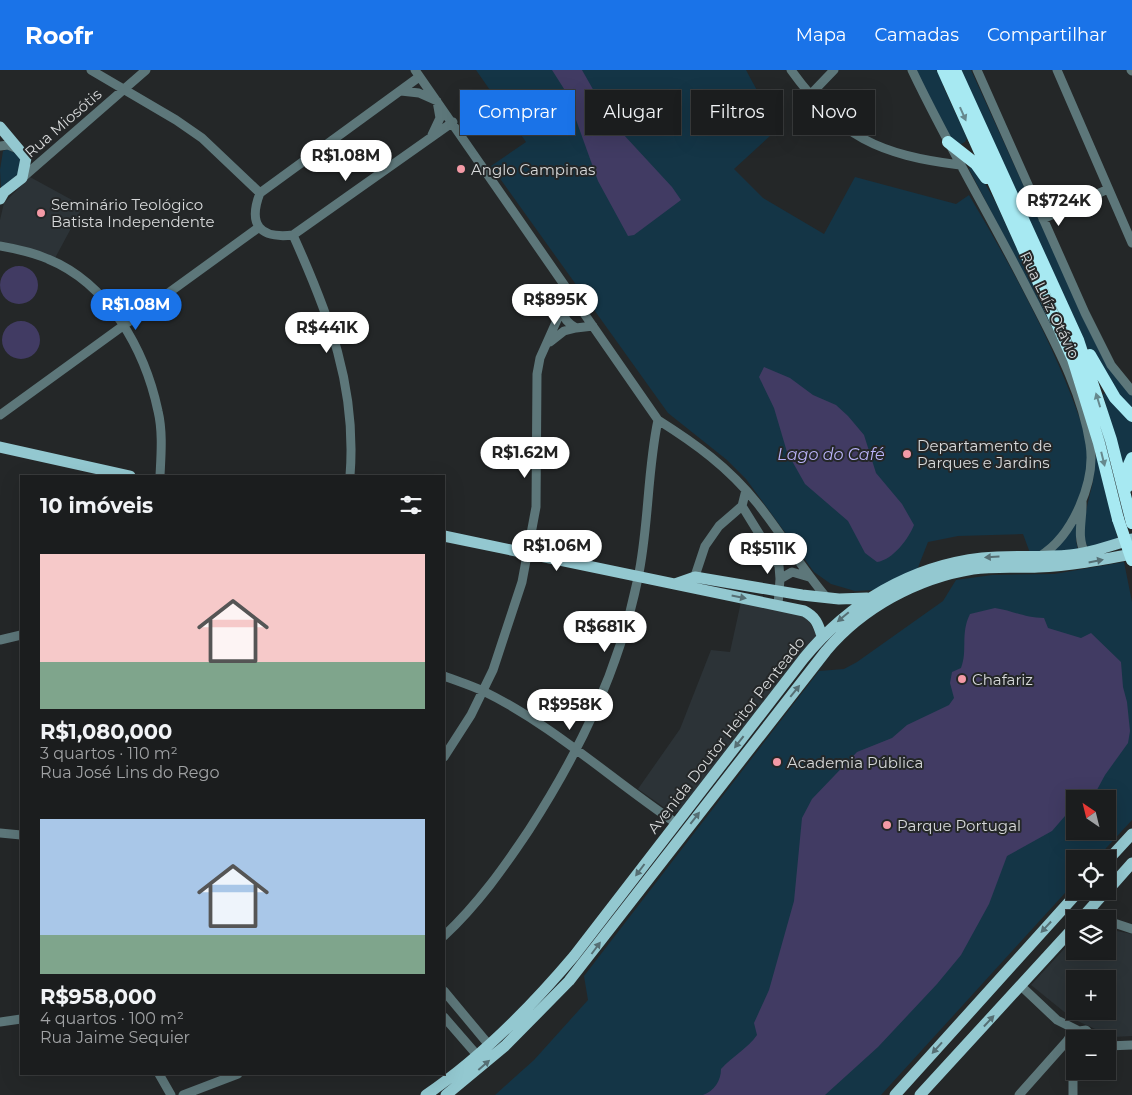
<!DOCTYPE html>
<html lang="pt">
<head>
<meta charset="utf-8">
<style>
	body { margin:0; font-family:Montserrat,sans-serif; background:#242627; color:#f1f3f6; height:100vh; display:flex; flex-direction:column; font-size:19px; white-space:nowrap }
	* { box-sizing:border-box; margin:0 }
	p { font-size:16px; color:#a0a2a4 }
	.icon { flex:none; width:28px; height:28px; fill:none; stroke:currentColor; stroke-width:2; stroke-linecap:round; stroke-linejoin:round }
	.map { position:relative; flex:1; overflow:hidden }
	.drawer { position:absolute; left:20px; top:405px; width:425px; height:600px; display:flex; flex-direction:column; background:#1b1d1e; border-radius:0px; box-shadow:0 5px 20px #0002,0 0 0 1px #393b3c }
	.drawer>* { flex:none }
	.banner { position:absolute; left:460px; top:20px; width:475px; height:45px; display:flex; gap:10px }
	.needle { width:32px; rotate:325deg }
	.tools { position:absolute; left:1066px; top:720px; display:grid; gap:10px }
	.tools a { display:grid; place-items:center; width:50px; height:50px; border-radius:0px; background:#1b1d1e; box-shadow:0 5px 20px #0002,0 0 0 1px #393b3c; font-size:25px }
	.price { position:absolute; translate:-50% -42px; padding:0 11px; border-radius:18px; background:#fff; color:#222; font-size:16px; line-height:32px; filter:drop-shadow(0 1px 2px #0008) }
	.price::after { content:''; position:absolute; left:50%; top:30px; width:15px; height:11px; margin-left:-8px; background:inherit; clip-path:polygon(0 0,100% 0,50% 100%) }
	.price.active { background:#1a73e8; color:#fff }
	ul { padding:0; list-style:none }
	li { display:grid; align-content:center; gap:10px; height:265px; padding:0 20px }
	li span { display:grid; place-items:center; height:155px; border-radius:0px; color:#555 }
	li>.icon { margin-inline-start:auto }
	span .icon { width:90px; height:90px; fill:#fffc; stroke-width:1 }
	li b { font-size:21px }
	h2 { display:flex; justify-content:space-between; align-items:center; height:60px; padding:0 20px; font-size:21px }
	.pill { padding:0 18px; border-radius:0px; background:#1b1d1e; box-shadow:0 5px 20px #0002,0 0 0 1px #393b3c; font-size:18px; line-height:45px }
	.pill.active { background:#1a73e8; color:#fff }
	header { display:flex; align-items:center; gap:30px; box-sizing:border-box; height:70px; padding:0 25px; background:#1a73e8; color:#fff }
	header strong { font-size:24px }
	nav { display:flex; gap:28px; margin-inline-start:auto; font-size:18px }
	.map>svg:first-child { display:block }
	.built { fill:#2c3337; fill-rule:evenodd }
	.green { fill:#143546; fill-rule:evenodd }
	.water { fill:#413b63 }
	.lines { fill:none; stroke-linecap:round; stroke-linejoin:round }
	.minor { stroke:#5d777a; stroke-width:9 }
	.major { stroke:#93c8d0; stroke-width:11 }
	.highway { stroke:#a7e9f2; stroke-width:12 }
	.highway-bridge { stroke:#a7e9f2; stroke-width:12 }
	.oneway { fill:#66888d }
	.oneway2 { fill:#566f74 }
	.poi-dot { fill:#f49aa6; stroke:#242728; stroke-width:2 }
	.labels { text-anchor:middle; dominant-baseline:central; stroke-width:4; stroke-linejoin:round; paint-order:stroke }
	.street-label { font-size:15px; fill:#d7d9da; stroke:#242728 }
	.poi-label { font-size:15px; fill:#d7d9da; stroke:#242728; text-anchor:start }
	.water-label { font-size:16px; font-style:italic; fill:#bbb4f9; stroke:#242728 }
</style>
</head>
<body>
<header>
<strong>Roofr</strong>
<nav><a>Mapa</a><a>Camadas</a><a>Compartilhar</a></nav>
</header>
<div class="map">
<svg width="1132" height="1025" viewBox="0 0 1132 1025">
	<rect width="100%" height="100%" fill="#242728"/>
	<path class="built" d="M 30,107 L 83,136 L 54,190 L 21,176 L 0,171 L 0,150 L 4,133 Z
		M 741,532 L 807,547 L 817,566 L 682,740 L 672,743 L 638,719 L 680,659 L 711,580 L 730,582 Z
		M 1108,856 L 1117,861 L 1132,864 L 1132,966 L 1113,967 L 1073,949 L 1031,915 L 1075,867 L 1075,881 L 1108,881 ZM 1075,909 L 1108,909 L 1108,941 L 1075,941 Z"/>
	<path class="green" d="M 476,0 L 746,0 L 760,26 L 783,54 L 734,99 L 763,128 L 824,164 L 855,107 L 956,134 L 969,125 C 1007,189 1044,256 1071,325 C 1079,346 1088,368 1088,391 C 1088,411 1077,433 1068,451 C 1059,467 1048,483 1030,483 L 1023,464 L 958,466 L 928,472 L 917,500 L 874,520 L 855,521 L 831,514 L 814,502 L 746,409 L 727,390 L 668,343 L 491,96 L 526,72 Z
		M 916,0 L 940,0 L 944,9 L 943,16 L 967,68 L 965,72 L 959,75 L 950,69 Z
		M 959,0 L 971,0 L 1090,262 L 1109,298 L 1132,325 L 1132,343 L 1081,269 Z
		M 8,79 L 20,86 L 22,101 L 1,118 L 0,100 L 3,81 Z
		M 974,94 L 996,133 L 1066,286 L 969,99 Z
		M 1106,323 L 1132,350 L 1132,381 L 1126,393 L 1121,392 L 1103,324 Z
		M 1097,385 L 1118,470 L 1088,477 C 1077,464 1090,428 1093,411 C 1094,401 1091,394 1097,385 Z
		M 1078,448 L 1076,470 L 1078,481 L 1051,482 Z
		M 1124,492 L 1132,532 L 1132,750 L 1096,789 L 1075,789 L 1075,812 L 881,1025 L 495,1025 L 534,990 L 588,930 L 584,906 L 819,601 L 844,599 L 857,592 L 943,531 L 956,510 L 992,505 L 1054,504 ZM 1075,729 L 1108,729 L 1108,761 L 1075,761 Z"/>
	<path class="water" d="M 552,0 L 582,0 L 611,51 L 672,117 L 681,130 L 634,165 L 628,166 L 598,111 L 566,22 Z
		M0 215a19 19 0 1 1 38 0a19 19 0 1 1-38 0Z
		M2 270a19 19 0 1 1 38 0a19 19 0 1 1-38 0Z
		M 764,297 L 790,308 L 813,325 L 836,335 L 848,346 L 864,365 L 876,403 L 902,434 L 914,455 C 909,468 893,490 877,492 L 865,483 L 848,451 L 805,414 L 787,382 L 774,338 L 759,307 Z
		M 995,538 C 1014,541 1025,548 1044,548 L 1048,558 L 1081,568 L 1091,563 L 1121,592 L 1123,617 L 1127,632 L 1130,661 L 1128,673 L 1105,705 L 1092,729 L 1075,729 L 1075,742 L 1065,746 L 1052,761 L 1007,786 L 989,834 L 961,885 L 937,914 L 878,977 L 825,1025 L 703,1025 C 714,1021 721,1011 721,999 C 733,986 748,978 757,965 L 754,953 L 769,920 L 794,831 L 802,748 L 812,729 L 857,682 L 892,668 L 907,655 L 949,635 L 954,628 L 950,613 L 952,602 L 961,598 C 968,581 960,564 970,544 Z"/>
	<g class="lines">
		<path class="minor" d="M 91,0 L 176,50 L 202,68 L 260,123
			M 415,0 L 658,350 C 696,374 728,397 757,433 C 782,464 801,498 827,528
			M 791,0 C 839,67 880,85 960,95
			M 912,0 C 948,76 992,149 1030,224 C 1054,271 1082,321 1090,374 C 1096,411 1073,466 1040,486
			M 977,0 L 1085,243 L 1111,295 L 1132,321
			M 1057,0 L 1132,173
			M 1131,0 L 1132,1
			M 419,7 L 260,123 C 248,154 259,169 293,165 L 453,52
			M 401,21 L 419,23 L 437,31 L 440,48 L 432,65
			M 809,26 L 834,0
			M 0,76 L 8,75 L 18,79
			M 22,108 L 146,0
			M 1043,149 L 1108,119
			M 293,165 C 329,245 357,317 350,406
			M 0,176 C 17,179 32,182 48,189 C 109,214 145,280 158,341 C 163,362 161,385 160,406
			M 566,218 C 561,235 558,248 576,258 L 593,256
			M 550,272 L 564,261 L 576,258
			M 0,345 L 258,158
			M 1082,431 C 1083,449 1076,466 1085,483
			M 742,436 L 779,496 L 780,509 L 778,535
			M 780,509 L 792,502 L 809,507
			M 693,512 L 705,476 L 719,456 L 742,436 L 746,420
			M 0,570 L 21,565
			M 444,606 C 457,611 470,615 483,621 C 553,655 612,710 676,753
			M 444,687 L 471,645 L 493,600 L 522,512 L 536,437 L 537,304 L 540,288 L 561,241
			M 0,763 L 21,765
			M 1090,839 L 1103,849
			M 1108,851 L 1132,859
			M 444,866 C 478,834 503,799 529,760 C 580,681 619,600 638,508 C 649,456 647,402 658,350
			M 1021,916 L 1057,950 L 1077,960
			M 444,921 L 489,975
			M 444,947 L 477,985
			M 0,952 L 21,949
			M 1108,976 L 1132,975
			M 1073,984 L 1073,1025
			M 1075,985 L 1070,981 L 1067,971 L 1073,962 L 1086,960 L 1094,969
			M 159,1004 L 171,1025
			M 183,1025 L 238,1004
			M 1019,1025 L 1067,971"/>
		<path class="major" d="M 0,57 L 26,88 L 22,108 L 4,122 L 0,129
			M 0,377 L 130,406
			M 444,466 L 804,541 C 816,547 818,554 822,566
			M 675,514 L 695,507 L 802,525 L 839,529 L 867,528
			M 1108,790 L 1132,764
			M 1108,820 L 1132,793
			M 1081,849 L 1106,821
			M 426,1025 C 482,987 530,938 574,886 L 804,588 C 849,533 911,496 982,488 C 1011,485 1041,488 1070,485 C 1091,483 1112,475 1132,469
			M 446,1025 L 505,976 L 569,911 L 826,581 C 862,538 917,508 973,499 C 995,496 1016,498 1038,497 C 1070,496 1101,490 1132,484
			M 895,1025 L 1079,821
			M 920,1025 L 1075,856"/>
		<path class="highway" d="M 943,0 L 1073,289 L 1099,373 L 1118,449
			M 955,0 L 1078,270 L 1111,370 L 1132,453
			M 948,72 L 976,94 L 986,108
			M 1090,285 L 1115,328 L 1132,346
			M 1127,417 L 1127,399 L 1132,388"/>
		<path class="highway-bridge" d="M 1118,449 L 1132,490"/>
	</g>
	<defs><path id="oneway-solid" d="M-6-.8H1V-3.2L6.5 0L1 3.2V.8H-6Z" transform="scale(1.25)"/></defs>
	<g class="oneway">
		<use href="#oneway-solid" transform="translate(963 44) rotate(66)"/>
		<use href="#oneway-solid" transform="translate(1098 330) rotate(-107)"/>
		<use href="#oneway-solid" transform="translate(1103 389) rotate(76)"/>
	</g>
	<g class="oneway2">
		<use href="#oneway-solid" transform="translate(992 487) rotate(177)"/>
		<use href="#oneway-solid" transform="translate(1096 491) rotate(-11)"/>
		<use href="#oneway-solid" transform="translate(739 527) rotate(11)"/>
		<use href="#oneway-solid" transform="translate(843 547) rotate(140)"/>
		<use href="#oneway-solid" transform="translate(795 621) rotate(-51)"/>
		<use href="#oneway-solid" transform="translate(739 672) rotate(128)"/>
		<use href="#oneway-solid" transform="translate(695 748) rotate(-52)"/>
		<use href="#oneway-solid" transform="translate(640 800) rotate(127)"/>
		<use href="#oneway-solid" transform="translate(1046 857) rotate(133)"/>
		<use href="#oneway-solid" transform="translate(596 878) rotate(-53)"/>
		<use href="#oneway-solid" transform="translate(989 951) rotate(-47)"/>
		<use href="#oneway-solid" transform="translate(937 978) rotate(132)"/>
		<use href="#oneway-solid" transform="translate(484 995) rotate(-41)"/>
	</g>
	<g class="poi-dot">
		<circle cx="461" cy="99" r="5"/>
		<circle cx="41" cy="143" r="5"/>
		<circle cx="907" cy="384" r="5"/>
		<circle cx="962" cy="609" r="5"/>
		<circle cx="777" cy="692" r="5"/>
		<circle cx="887" cy="755" r="5"/>
	</g>
	<g class="labels">
		<g class="street-label">
			<text transform="translate(63 53) rotate(-41)">Rua Miosótis</text>
			<text transform="translate(1050 235) rotate(64)">Rua Luíz Otávio</text>
			<text transform="translate(726 665) rotate(-52)">Avenida Doutor Heitor Penteado</text>
		</g>
		<g class="poi-label">
			<text x="471" y="99">Anglo Campinas</text>
			<text x="51" y="134">Seminário Teológico<tspan x="51" dy="17">Batista Independente</tspan></text>
			<text x="917" y="375">Departamento de<tspan x="917" dy="17">Parques e Jardins</tspan></text>
			<text x="972" y="609">Chafariz</text>
			<text x="787" y="692">Academia Pública</text>
			<text x="897" y="755">Parque Portugal</text>
		</g>
		<g class="water-label">
			<text x="831" y="384">Lago do Café</text>
		</g>
	</g>
</svg>
<div class="tools">
<a><svg class="needle" viewBox="-14 -14 28 28"><path d="M0-13l5 13h-10z" fill="#e53935"/><path d="M0 13l5-13h-10z" fill="#a0a2a4"/></svg></a>
<a><svg class="icon" aria-label="locate" viewBox="0 0 24 24"><circle cx="12" cy="12" r="6"/><path d="M12 2v4M12 18v4M2 12h4M18 12h4"/></svg></a>
<a><svg class="icon" aria-label="layers" viewBox="0 0 24 24"><path d="M12 4l9 5-9 5-9-5zM3 14l9 5 9-5"/></svg></a>
<a>+</a>
<a>−</a>
</div>
<b class="price" style="left:346px;top:112px">R$1.08M</b>
<b class="price" style="left:1059px;top:157px">R$724K</b>
<b class="price" style="left:555px;top:256px">R$895K</b>
<b class="price active" style="left:136px;top:261px">R$1.08M</b>
<b class="price" style="left:327px;top:284px">R$441K</b>
<b class="price" style="left:525px;top:409px">R$1.62M</b>
<b class="price" style="left:557px;top:502px">R$1.06M</b>
<b class="price" style="left:768px;top:505px">R$511K</b>
<b class="price" style="left:605px;top:583px">R$681K</b>
<b class="price" style="left:570px;top:661px">R$958K</b>
<div class="banner">
<a class="pill active">Comprar</a>
<a class="pill">Alugar</a>
<a class="pill">Filtros</a>
<a class="pill">Novo</a>
</div>
<section class="drawer">
<h2>10 imóveis<svg class="icon" aria-label="filters" viewBox="0 0 24 24"><path d="M4 7h16M4 17h16"/><circle cx="9" cy="7" r="2"/><circle cx="15" cy="17" r="2"/></svg></h2>
<ul>
<li><span style="background:linear-gradient(#f6c9c9 70%,#7fa58c 0)"><svg class="icon" aria-label="home" viewBox="0 0 24 24"><path d="M3 11l9-7 9 7M6 9v11h12V9"/></svg></span><div><b>R$1,080,000</b><p>3 quartos · 110 m²</p><p>Rua José Lins do Rego</p></div></li>
<li><span style="background:linear-gradient(#a9c7e8 75%,#7fa58c 0)"><svg class="icon" aria-label="home" viewBox="0 0 24 24"><path d="M3 11l9-7 9 7M6 9v11h12V9"/></svg></span><div><b>R$958,000</b><p>4 quartos · 100 m²</p><p>Rua Jaime Sequier</p></div></li>
</ul>
</section>
</div>
</body>
</html>
